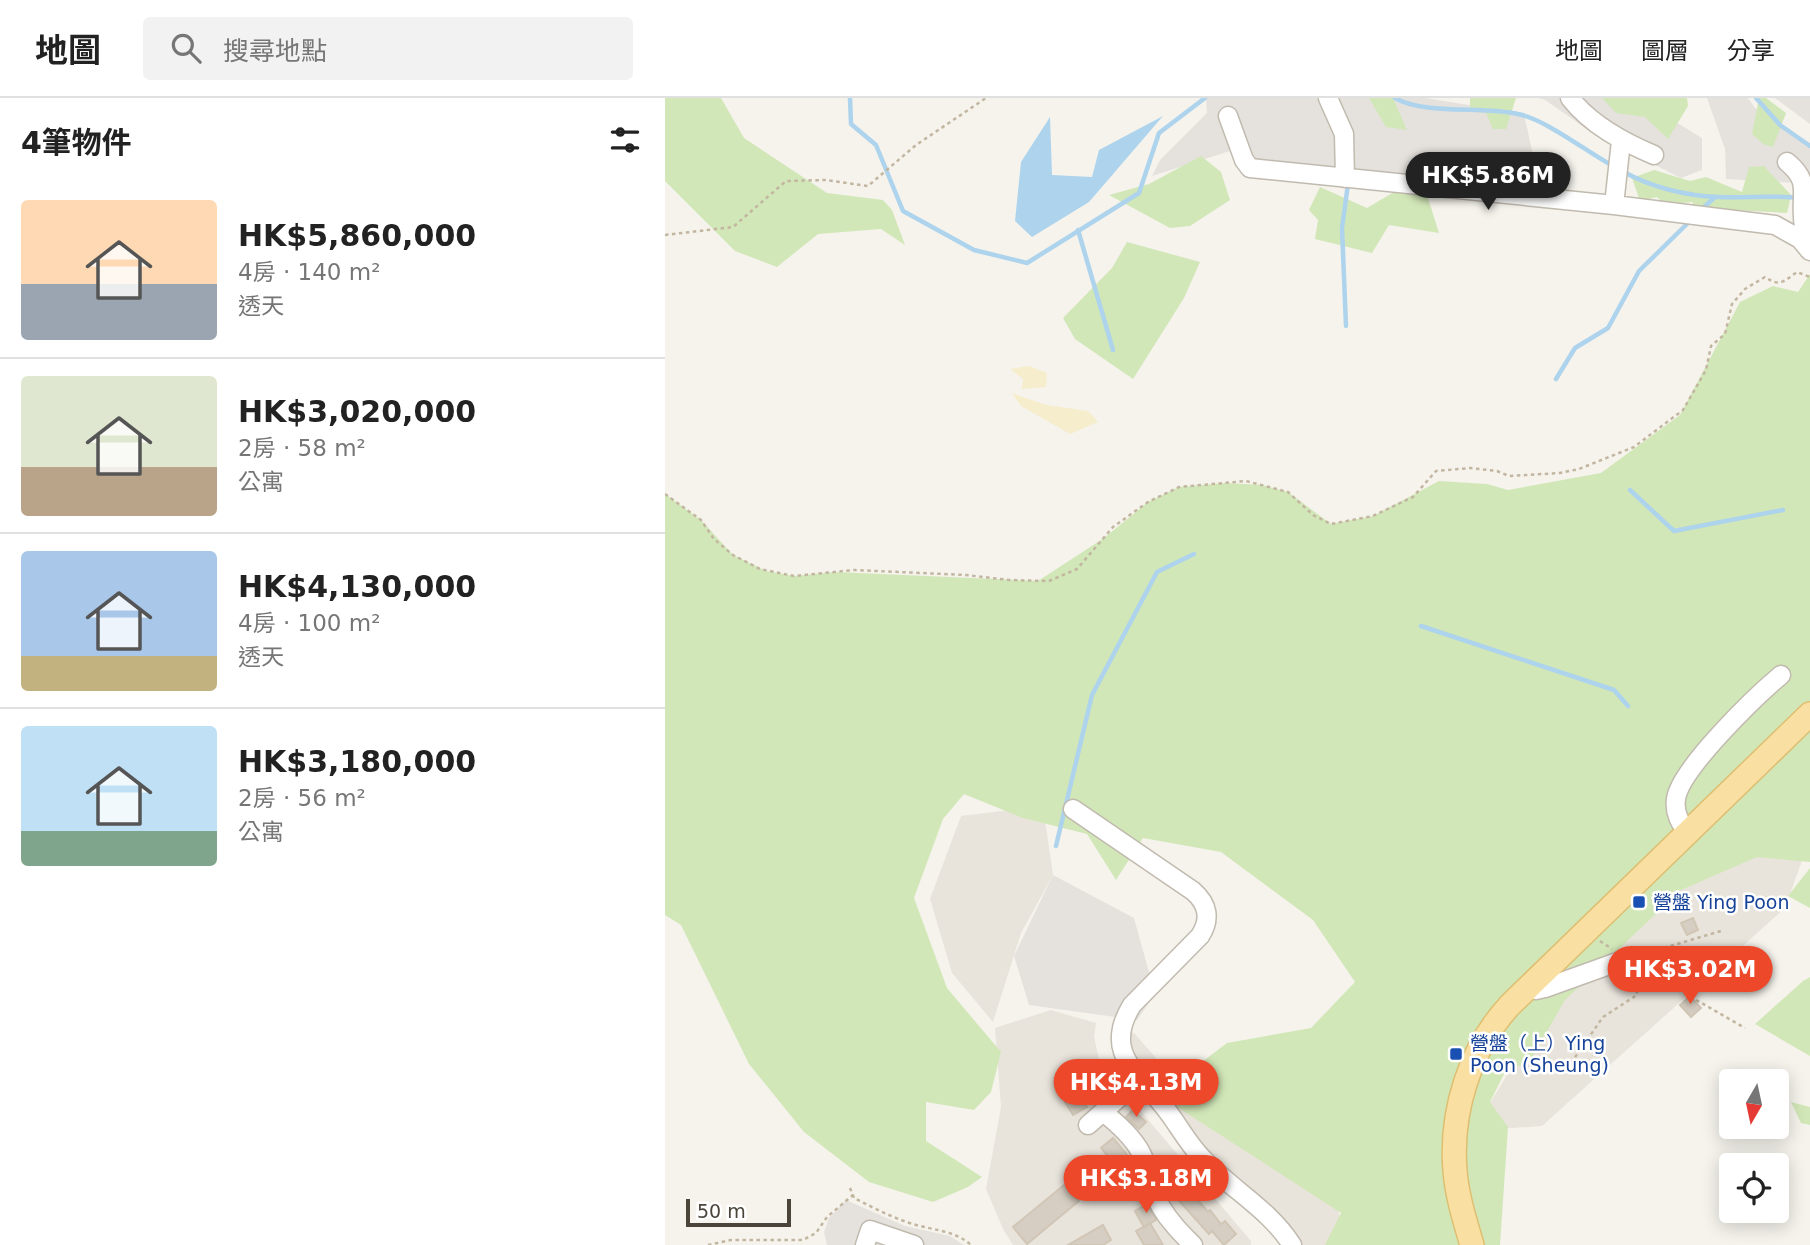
<!DOCTYPE html>
<html lang="zh-TW">
<head>
<meta charset="utf-8">
<style>
	body { margin:0; font-family:"DejaVu Sans","Noto Sans TC",sans-serif; background:#f2f2f2; color:#222; height:100vh; display:flex; flex-direction:column; font-size:26px; white-space:nowrap }
	* { box-sizing:border-box; margin:0 }
	p { font-size:23px; color:#767676 }
	.icon { flex:none; width:38px; height:38px; fill:none; stroke:currentColor; stroke-width:2; stroke-linecap:round; stroke-linejoin:round }
	.map { position:relative; flex:1; overflow:hidden }
	.sheet { display:flex; flex-direction:column; background:#fff; width:665px }
	.sheet>* { flex:none }
	.needle { width:46px; rotate:189deg }
	.buttons { position:absolute; left:1054px; top:971px; display:grid; gap:14px }
	.buttons a { display:grid; place-items:center; width:70px; height:70px; border-radius:7px; background:#fff; box-shadow:0 4px 18px #0003; font-size:35px }
	.scale { position:absolute; left:21px; bottom:18px; width:105px; box-sizing:border-box; padding-left:7px; border:4px solid #4a443a; border-top:0; font-size:19px; line-height:24px; white-space:nowrap; color:#4a443a; -webkit-text-stroke:5px #fff; paint-order:stroke }
	.price { position:absolute; translate:-50% -60px; padding:0 16px; border-radius:24px; background:#ee482a; color:#fff; font-size:23px; line-height:46px; filter:drop-shadow(0 2px 4px #0008) }
	.price::after { content:''; position:absolute; left:50%; top:42px; width:21px; height:16px; margin-left:-10px; background:inherit; clip-path:polygon(0 0,100% 0,50% 100%) }
	.price.selected { background:#222; color:#fff }
	ul { padding:0; list-style:none }
	li { display:flex; align-items:center; gap:21px; height:175px; padding:0 21px }
	li+li { border-top:2px solid #e0e0e0 }
	li span { display:grid; place-items:center; flex:none; width:196px; height:140px; border-radius:7px; color:#555 }
	li>.icon { margin-inline-start:auto }
	span .icon { width:84px; height:84px; fill:#fffc; stroke-width:1 }
	li b { font-size:30px }
	h2 { display:flex; justify-content:space-between; align-items:center; height:84px; padding:0 21px; font-size:30px }
	header { display:flex; align-items:center; gap:42px; box-sizing:border-box; height:98px; padding:0 35px; background:#fff; border-bottom:2px solid #e0e0e0 }
	header strong { font-size:33px }
	nav { display:flex; gap:38px; margin-inline-start:auto; font-size:24px }
	.search { width:490px; height:63px; background:#f2f2f2; display:flex; align-items:center; gap:18px; box-sizing:border-box; padding:0 24px; border-radius:7px; color:#767676; font-size:26px }
	main { display:flex; flex:1; min-height:0 }
	.map>svg:first-child { display:block }
	.residential { fill:#e9e4db }
	.industrial { fill:#e5e2dd }
	.green { fill:#d2e7b8 }
	.sand { fill:#f6edcc }
	.water { fill:#add3ed }
	.lines { fill:none; stroke-linecap:round; stroke-linejoin:round }
	.stream { stroke:#add3ed; stroke-width:4.5 }
	.building { fill:#d6cec2; stroke:#d1c6b6; stroke-width:2 }
	.minor-casing { stroke:#c1baaf; stroke-width:21 }
	.major-casing { stroke:#debe71; stroke-width:26 }
	.path { stroke:#c2b6a1; stroke-width:2.5; stroke-dasharray:3.5 3.5; stroke-linecap:butt }
	.minor { stroke:#fff; stroke-width:18 }
	.major { stroke:#f9e0a2; stroke-width:23 }
	.transit-dot { fill:#1a4fb4; stroke:#fff; stroke-width:2.5 }
	.labels { text-anchor:middle; dominant-baseline:central; stroke-width:5; stroke-linejoin:round; paint-order:stroke }
	.transit-label { font-size:19px; fill:#164399; stroke:#fff; text-anchor:start }
</style>
</head>
<body>
<header>
<strong>地圖</strong>
<div class="search"><svg class="icon" aria-label="search" viewBox="0 0 24 24"><circle cx="10" cy="10" r="6"/><path d="M15 15l6 6"/></svg>搜尋地點</div>
<nav><a>地圖</a><a>圖層</a><a>分享</a></nav>
</header>
<main>
<section class="sheet">
<h2>4筆物件<svg class="icon" aria-label="filters" viewBox="0 0 24 24"><path d="M4 7h16M4 17h16"/><circle cx="9" cy="7" r="2"/><circle cx="15" cy="17" r="2"/></svg></h2>
<ul>
<li><span style="background:linear-gradient(#ffd9b3 60%,#9aa5b1 0)"><svg class="icon" aria-label="home" viewBox="0 0 24 24"><path d="M3 11l9-7 9 7M6 9v11h12V9"/></svg></span><div><b>HK$5,860,000</b><p>4房 · 140 m²</p><p>透天</p></div></li>
<li><span style="background:linear-gradient(#dfe7d0 65%,#b9a48a 0)"><svg class="icon" aria-label="home" viewBox="0 0 24 24"><path d="M3 11l9-7 9 7M6 9v11h12V9"/></svg></span><div><b>HK$3,020,000</b><p>2房 · 58 m²</p><p>公寓</p></div></li>
<li><span style="background:linear-gradient(#a9c7e8 75%,#c2b280 0)"><svg class="icon" aria-label="home" viewBox="0 0 24 24"><path d="M3 11l9-7 9 7M6 9v11h12V9"/></svg></span><div><b>HK$4,130,000</b><p>4房 · 100 m²</p><p>透天</p></div></li>
<li><span style="background:linear-gradient(#bfe0f5 75%,#7fa58c 0)"><svg class="icon" aria-label="home" viewBox="0 0 24 24"><path d="M3 11l9-7 9 7M6 9v11h12V9"/></svg></span><div><b>HK$3,180,000</b><p>2房 · 56 m²</p><p>公寓</p></div></li>
</ul>
</section>
<div class="map">
<svg width="1145" height="1147" viewBox="0 0 1145 1147">
	<rect width="100%" height="100%" fill="#f5f3ec"/>
	<path class="residential" d="M 378,708 L 388,777 L 356,835 L 328,924 L 287,875 L 265,801 L 296,718 Z
		M 1070,740 L 1144,743 L 1120,810 L 877,1028 L 831,1031 L 819,1015 L 875,922 Z
		M 386,912 L 431,925 L 429,939 L 435,965 L 586,1143 L 586,1147 L 348,1147 L 338,1131 L 321,1091 L 336,1009 L 330,930 Z
		M 462,933 L 469,935 L 535,1010 L 665,1088 L 684,1147 L 634,1147 L 540,1055 L 467,962 Z"/>
	<path class="industrial" d="M 541,0 L 760,0 L 859,16 L 879,108 L 580,73 L 568,52 L 487,78 L 495,62 L 542,15 Z
		M 873,0 L 971,0 L 1037,40 L 1037,72 L 1016,80 L 932,38 L 880,2 Z
		M 1042,0 L 1083,0 L 1090,10 L 1145,47 L 1145,86 L 1061,81 L 1060,51 Z
		M 1110,0 L 1145,0 L 1145,26 Z
		M 388,777 L 469,820 L 490,896 L 472,922 L 364,907 L 349,858 Z
		M 181,1102 L 240,1128 L 285,1138 L 299,1147 L 162,1147 L 159,1134 L 164,1120 Z"/>
	<path class="green" d="M 0,0 L 56,0 L 79,40 L 162,95 L 218,102 L 227,112 L 240,147 L 216,131 L 153,136 L 112,169 L 70,153 L 0,83 Z
		M 704,0 L 728,0 L 742,32 L 721,29 Z
		M 805,0 L 851,0 L 841,31 L 828,31 L 821,15 L 805,13 Z
		M 937,0 L 1022,0 L 1023,8 L 1003,41 L 980,19 L 951,15 Z
		M 1094,0 L 1101,0 L 1121,15 L 1108,49 L 1098,46 L 1087,36 Z
		M 536,58 L 556,74 L 565,102 L 525,128 L 505,130 L 444,97 L 484,86 Z
		M 1099,68 L 1126,97 L 1122,115 L 1049,111 L 1024,122 L 1028,104 L 1016,105 L 1012,119 L 992,99 L 975,103 L 967,80 L 989,72 L 1025,83 L 1041,79 L 1077,94 L 1084,69 Z
		M 756,78 L 774,135 L 724,127 L 707,155 L 650,141 L 653,122 L 644,112 L 655,89 L 702,110 Z
		M 462,144 L 535,164 L 519,200 L 468,281 L 410,241 L 398,220 L 447,170 Z
		M 1145,176 L 1145,764 L 1092,759 L 1016,792 L 900,902 L 865,963 L 840,974 L 825,1004 L 843,1029 L 835,1147 L 660,1147 L 676,1115 L 506,1005 L 516,980 L 562,945 L 646,930 L 690,884 L 648,822 L 556,754 L 478,740 L 451,782 L 422,736 L 358,720 L 299,696 L 278,721 L 249,800 L 282,890 L 336,954 L 326,994 L 309,1012 L 261,1004 L 261,1043 L 317,1079 L 303,1089 L 268,1104 L 204,1084 L 139,1034 L 84,966 L 16,827 L 0,817 L 0,396 L 36,422 L 68,457 L 101,473 L 129,478 L 170,474 L 373,483 L 439,440 L 483,404 L 514,389 L 561,385 L 597,387 L 623,394 L 666,426 L 708,418 L 774,383 L 822,386 L 843,392 L 936,375 L 1015,317 L 1075,204 L 1108,188 L 1133,194 Z
		M 1145,770 L 1145,810 L 1123,798 Z
		M 1145,879 L 1145,958 L 1090,926 L 1138,883 Z
		M 1126,1004 L 1145,1009 L 1145,1027 L 1136,1025 Z"/>
	<path class="sand" d="M 364,268 L 382,275 L 381,289 L 357,291 L 358,281 L 345,271 Z
		M 347,295 L 381,307 L 423,313 L 433,324 L 405,336 L 356,308 Z"/>
	<path class="water" d="M 498,18 L 424,104 L 367,139 L 350,123 L 356,64 L 385,19 L 387,77 L 427,79 L 434,52 Z"/>
	<g class="lines">
		<path class="stream" d="M 185,0 L 186,26 L 211,47 L 238,113 L 309,152 L 362,165 L 474,95 L 494,35 L 540,0
			M 730,0 C 759,17 818,8 853,16 C 880,21 922,54 948,68
			M 1091,0 L 1115,27 L 1145,48
			M 959,74 C 986,89 1021,98 1053,99 C 1080,100 1108,97 1135,100
			M 1037,111 L 1050,99
			M 413,132 L 448,252
			M 681,228 L 677,130 L 683,86
			M 891,281 L 910,250 L 943,230 L 974,173 L 1026,122
			M 965,392 L 1009,433 L 1118,412
			M 756,528 L 949,592 L 963,608
			M 391,748 L 427,597 L 492,474 L 529,456"/>
	</g>
	<path class="building" d="M 1028,820 L 1033,832 L 1022,837 L 1016,825 Z
		M 1025,898 L 1036,910 L 1026,919 L 1015,907 Z
		M 434,982 L 443,995 L 434,1001 L 422,990 Z
		M 412,996 L 422,1009 L 408,1017 L 400,1004 Z
		M 468,1012 L 481,1024 L 474,1031 L 461,1019 Z
		M 448,1040 L 468,1064 L 471,1071 L 478,1096 L 470,1101 L 461,1086 L 464,1084 L 436,1050 Z
		M 414,1061 L 428,1078 L 407,1095 L 414,1103 L 362,1146 L 348,1129 L 410,1078 L 403,1070 Z
		M 511,1076 L 543,1114 L 545,1112 L 556,1126 L 560,1123 L 571,1136 L 559,1147 L 547,1133 L 544,1136 L 499,1086 Z
		M 482,1106 L 491,1122 L 479,1129 L 470,1113 Z
		M 485,1125 L 498,1147 L 479,1147 L 471,1133 Z
		M 438,1127 L 446,1142 L 438,1147 L 403,1147 Z"/>
	<g class="lines">
		<defs>
			<path id="minor" d="M 663,0 L 679,36 L 680,80
				M 905,0 C 926,27 958,44 989,57
				M 563,18 L 579,62 L 585,70 L 949,107 L 1110,127 L 1135,141 L 1145,153
				M 1122,64 C 1145,83 1136,93 1138,119 C 1138,130 1142,141 1144,152
				M 949,107 L 956,43
				M 408,711 L 528,793 C 543,806 546,821 535,838 L 467,907 C 439,952 469,972 496,1005 C 511,1022 521,1044 538,1061 C 567,1092 604,1111 627,1147
				M 1023,735 C 1015,725 1009,715 1011,701 C 1015,671 1091,598 1116,577
				M 864,889 L 871,892 L 880,890 L 958,862
				M 438,1014 C 452,1025 466,1037 475,1053 C 485,1071 487,1092 496,1109 C 505,1124 516,1135 528,1147
				M 423,1027 L 456,998
				M 200,1147 L 205,1132 L 249,1147"/>
			<path id="major" d="M 807,1147 C 800,1123 792,1098 790,1073 C 785,1014 805,950 845,907 L 1145,616"/>
		</defs>
		<use href="#minor" class="minor-casing"/>
		<use href="#major" class="major-casing"/>
		<path class="path" d="M 0,137 L 68,129 L 121,83 L 161,82 L 203,88 L 251,47 L 321,0
			M 0,396 L 36,422 L 49,441 L 68,457 L 95,471 L 129,478 L 189,472 L 301,477 L 344,482 L 384,483 L 412,471 L 448,429 L 483,404 L 514,389 L 581,383 L 623,394 L 648,417 L 666,426 L 708,418 L 748,399 L 771,373 L 805,370 L 832,373 L 844,378 L 895,375 L 914,371 L 969,349 L 1018,312 L 1041,272 L 1046,248 L 1060,236 L 1067,206 L 1080,191 L 1100,179 C 1115,189 1118,184 1132,174 L 1145,179
			M 935,843 L 947,851
			M 972,858 L 1059,832
			M 1019,895 L 1080,930
			M 906,965 L 938,919 L 972,897 L 972,874 L 969,872
			M 185,1090 L 189,1100 C 205,1108 222,1117 239,1123 C 261,1132 289,1131 306,1147
			M 43,1147 L 66,1142 L 138,1142 L 151,1135 L 162,1119 L 188,1097"/>
		<use href="#minor" class="minor"/>
		<use href="#major" class="major"/>
	</g>
	<g class="transit-dot">
		<rect x="967" y="797" width="14" height="14" rx="3.5"/>
		<rect x="784" y="949" width="14" height="14" rx="3.5"/>
	</g>
	<g class="labels">
		<g class="transit-label">
			<text x="988" y="804">營盤 Ying Poon</text>
			<text x="805" y="945">營盤（上）Ying<tspan x="805" dy="22">Poon (Sheung)</tspan></text>
		</g>
	</g>
</svg>
<div class="buttons">
<a><svg class="needle" viewBox="-14 -14 28 28"><path d="M0-13l5 13h-10z" fill="#e53935"/><path d="M0 13l5-13h-10z" fill="#767676"/></svg></a>
<a><svg class="icon" aria-label="locate" viewBox="0 0 24 24"><circle cx="12" cy="12" r="6"/><path d="M12 2v4M12 18v4M2 12h4M18 12h4"/></svg></a>
</div>
<div class="scale">50 m</div>
<b class="price selected" style="left:823px;top:114px">HK$5.86M</b>
<b class="price" style="left:1025px;top:908px">HK$3.02M</b>
<b class="price" style="left:471px;top:1021px">HK$4.13M</b>
<b class="price" style="left:481px;top:1117px">HK$3.18M</b>
</div>
</main>
</body>
</html>
